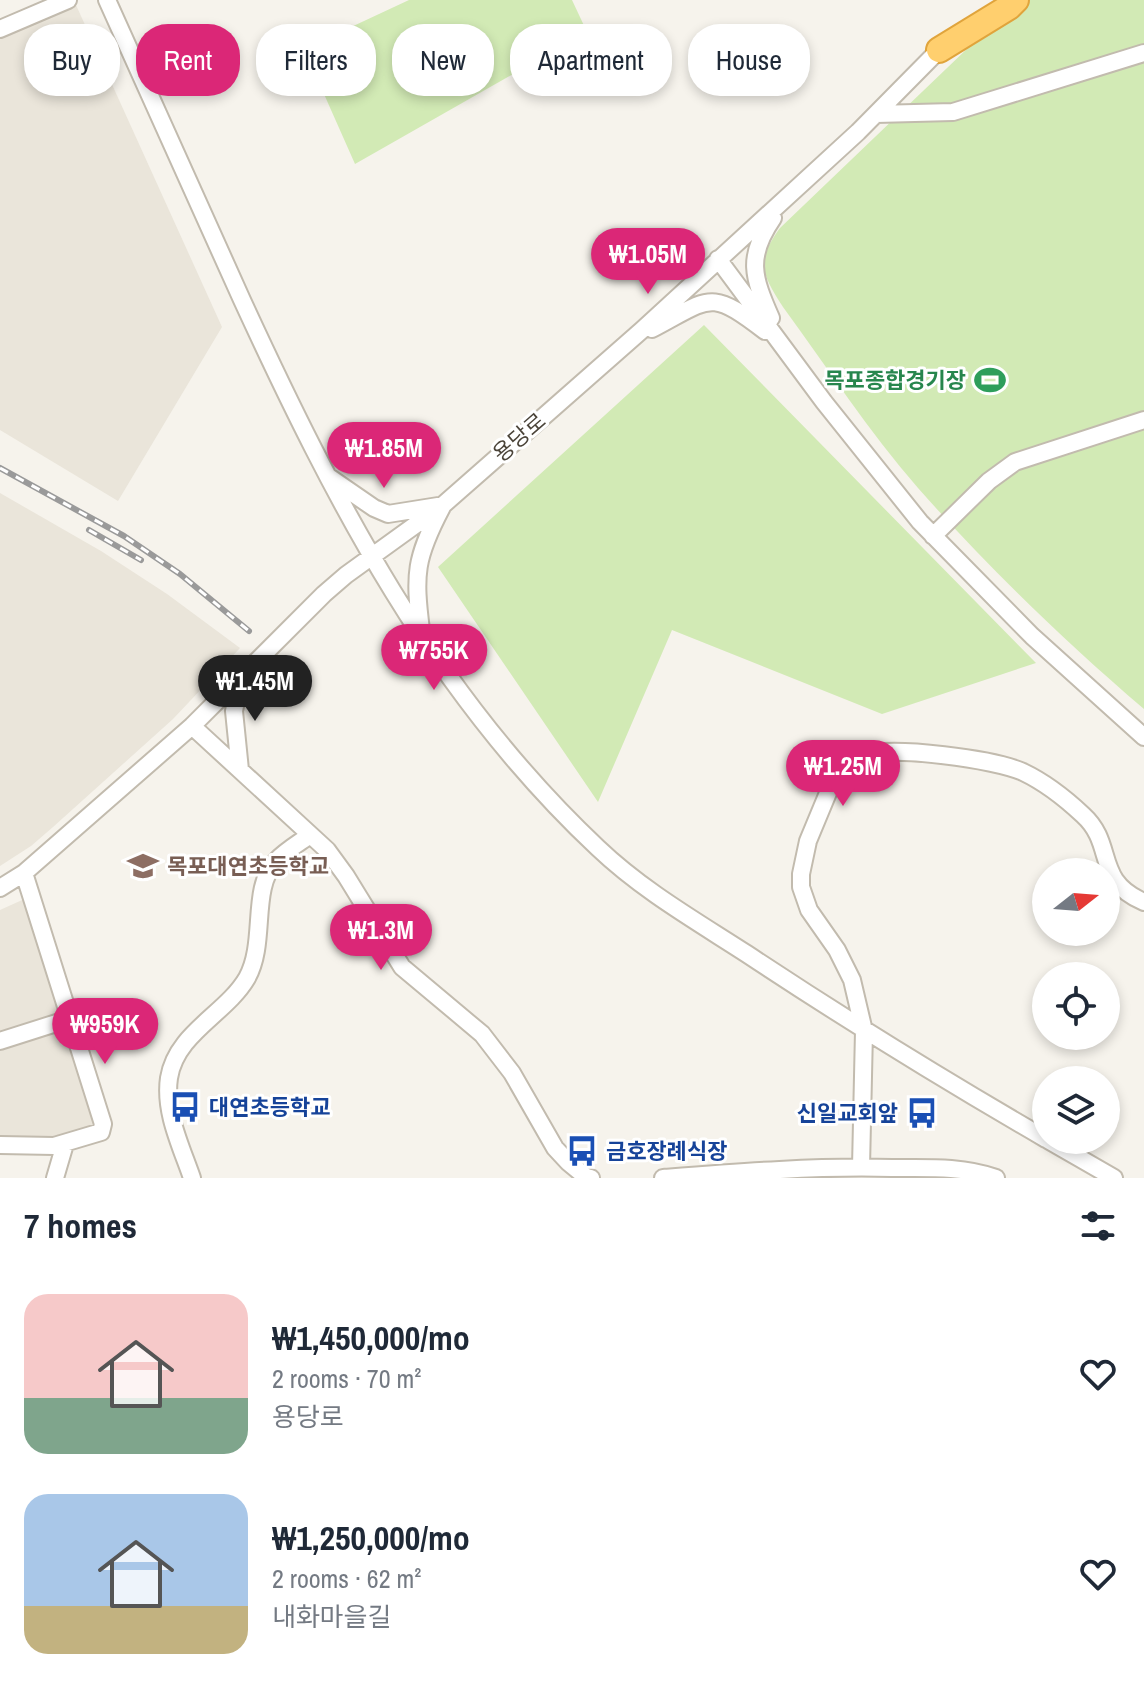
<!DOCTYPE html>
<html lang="en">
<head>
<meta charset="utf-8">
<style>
	body { margin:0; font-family:"Archivo Narrow","Noto Sans KR",sans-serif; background:#f2f2f3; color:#1f2937; height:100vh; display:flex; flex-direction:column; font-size:30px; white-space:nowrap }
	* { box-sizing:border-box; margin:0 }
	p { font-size:26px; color:#747a83 }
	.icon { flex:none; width:44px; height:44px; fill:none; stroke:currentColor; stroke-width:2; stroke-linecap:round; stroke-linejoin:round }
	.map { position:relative; height:1178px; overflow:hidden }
	.side { display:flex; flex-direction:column; background:#fff; flex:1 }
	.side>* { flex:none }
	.banner { position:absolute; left:24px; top:24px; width:1096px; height:72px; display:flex; gap:16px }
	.needle { width:52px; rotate:73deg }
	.controls { position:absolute; left:1032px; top:858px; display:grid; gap:16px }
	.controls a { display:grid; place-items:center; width:88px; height:88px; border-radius:50%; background:#fff; box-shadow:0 4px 12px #0003; font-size:40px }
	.price { position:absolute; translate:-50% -68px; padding:0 18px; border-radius:28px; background:#db2777; color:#fff; font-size:26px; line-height:52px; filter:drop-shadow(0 2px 4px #0008) }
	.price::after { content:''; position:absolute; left:50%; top:48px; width:24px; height:18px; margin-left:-12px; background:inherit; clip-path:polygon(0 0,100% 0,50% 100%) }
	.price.selected { background:#222; color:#fff }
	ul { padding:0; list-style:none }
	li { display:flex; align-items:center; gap:24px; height:200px; padding:0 24px }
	li span { display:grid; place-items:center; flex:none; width:224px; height:160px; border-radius:24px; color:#555 }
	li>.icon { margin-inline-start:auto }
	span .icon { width:96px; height:96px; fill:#fffc; stroke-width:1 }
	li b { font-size:34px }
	h2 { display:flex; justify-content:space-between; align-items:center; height:96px; padding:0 24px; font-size:34px }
	.chip { padding:0 28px; border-radius:32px; background:#fff; box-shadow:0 4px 12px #0003; font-size:28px; line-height:72px }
	.chip.selected { background:#db2777; color:#fff }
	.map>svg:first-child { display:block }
	.residential { fill:#eae5da }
	.green { fill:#d2eab5 }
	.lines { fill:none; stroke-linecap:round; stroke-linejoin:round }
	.minor-casing { stroke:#c2bbae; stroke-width:20 }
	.highway-casing { stroke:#e0a43c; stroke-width:28 }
	.minor { stroke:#fff; stroke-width:16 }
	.highway { stroke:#ffcf6e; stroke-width:24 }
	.rail-casing { stroke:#9a9a9a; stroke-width:6 }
	.rail { stroke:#fff; stroke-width:3; stroke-dasharray:9; stroke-linecap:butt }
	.labels { text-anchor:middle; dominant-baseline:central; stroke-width:6; stroke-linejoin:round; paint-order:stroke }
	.leisure-label { font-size:22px; font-weight:bold; fill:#27864d; stroke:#fff; text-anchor:end }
	.street-label { font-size:22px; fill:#4b4439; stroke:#fff }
	.education-label { font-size:22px; font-weight:bold; fill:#785e54; stroke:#fff; text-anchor:start }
	.transit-label { font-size:22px; font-weight:bold; fill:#164399; stroke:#fff; text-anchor:start }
</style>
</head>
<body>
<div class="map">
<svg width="1144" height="1178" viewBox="0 0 1144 1178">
	<rect width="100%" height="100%" fill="#f6f3ec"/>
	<path class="residential" d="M 76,5 L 222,327 L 118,501 L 0,430 L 0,37 Z
		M 0,493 L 101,551 L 167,594 L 240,648 L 173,719 L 53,827 L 31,846 L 0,866 Z
		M 31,896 L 103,1124 L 76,1132 L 37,1139 L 0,1136 L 0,910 Z"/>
	<path class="green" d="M 409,0 L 572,0 L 587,32 L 355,164 L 304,49 Z
		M 1018,0 L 1144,0 L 1144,709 C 1064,641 987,566 918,488 C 869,432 827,367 783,307 C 762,274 755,262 780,228 Z
		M 704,325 L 1036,663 L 882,714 L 672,630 L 598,802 L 438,567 Z"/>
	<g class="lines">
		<defs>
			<path id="minor" d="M 107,0 C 151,100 196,200 242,300 C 335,502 433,693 598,848 C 642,890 696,921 747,954 C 845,1019 944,1080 1046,1139
				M 0,29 L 68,0
				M 876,114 L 953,112 L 1144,53
				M 718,259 L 824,402 L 920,522 L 1032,636 L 1144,737
				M 771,318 C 753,277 746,257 773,218
				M 652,329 C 711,298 709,288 765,331
				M 329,477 L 374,508 L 388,514 L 438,506
				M 933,536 L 989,481 L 1015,462 L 1144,420
				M 421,630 C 414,574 415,558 442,507
				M 192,726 L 327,850 L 346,876 L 402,967 L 482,1034 L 512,1073 L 555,1148 L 568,1162 L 586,1177 L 591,1178
				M 240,770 L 234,711 L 241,677
				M 0,888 L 24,873 L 192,726 L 324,594 L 346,575 L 443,505 L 642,330 L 858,132 L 939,50
				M 0,1041 L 69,1019
				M 1048,1140 L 1114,1178
				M 0,1145 L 54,1146 L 101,1132 L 103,1124 L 24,873
				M 861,1167 L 864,1031 L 852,980 L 837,950 L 809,910 L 801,887 L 801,874 L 808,841 L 835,776 C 842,766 852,759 864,755 C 894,746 994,759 1023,772 C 1044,782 1066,799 1083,815 C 1116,845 1093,880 1144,902
				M 55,1178 L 65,1144
				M 192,1178 C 181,1146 164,1112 169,1078 C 176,1033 226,1014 247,978 C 267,942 250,889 276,861 C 285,851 299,843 310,835
				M 663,1178 C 740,1172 815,1166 892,1168 C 927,1168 963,1166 996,1178"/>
			<path id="highway" d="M 939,50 L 1009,7 L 1016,0"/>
		</defs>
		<use href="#minor" class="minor-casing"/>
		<use href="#highway" class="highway-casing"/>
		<use href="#minor" class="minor"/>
		<use href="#highway" class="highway"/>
		<defs>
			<path id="rail" d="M 0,468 L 124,536 L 180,574 L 249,631
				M 89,530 L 141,560"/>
		</defs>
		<use href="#rail" class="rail-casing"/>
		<use href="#rail" class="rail"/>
	</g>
	<defs>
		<symbol id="stadium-bare" viewBox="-9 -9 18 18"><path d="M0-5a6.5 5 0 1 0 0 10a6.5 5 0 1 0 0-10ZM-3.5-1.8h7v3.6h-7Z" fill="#2e9e5b" stroke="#fff" stroke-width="2.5" paint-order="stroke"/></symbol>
		<symbol id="school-bare" viewBox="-9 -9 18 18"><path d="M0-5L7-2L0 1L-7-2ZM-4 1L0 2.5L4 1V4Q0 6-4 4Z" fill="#8d6e63" stroke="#fff" stroke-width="2.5" paint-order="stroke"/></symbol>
		<symbol id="bus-bare" viewBox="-9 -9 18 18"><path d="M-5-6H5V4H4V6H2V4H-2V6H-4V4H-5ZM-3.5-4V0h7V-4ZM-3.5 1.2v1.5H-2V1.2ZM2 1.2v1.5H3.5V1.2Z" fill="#1a4fb4" stroke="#fff" stroke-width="2.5" paint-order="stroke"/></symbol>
	</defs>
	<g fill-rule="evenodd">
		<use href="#stadium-bare" x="968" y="358" width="44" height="44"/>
		<use href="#school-bare" x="121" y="844" width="44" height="44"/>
		<use href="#bus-bare" x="163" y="1085" width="44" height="44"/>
		<use href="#bus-bare" x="900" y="1091" width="44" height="44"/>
		<use href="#bus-bare" x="560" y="1129" width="44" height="44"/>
	</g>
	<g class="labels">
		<g class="leisure-label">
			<text x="966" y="380">목포종합경기장</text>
		</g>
		<g class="street-label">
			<text transform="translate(519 437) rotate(-41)">용당로</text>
		</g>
		<g class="education-label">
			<text x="167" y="866">목포대연초등학교</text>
		</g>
		<g class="transit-label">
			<text x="209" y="1107">대연초등학교</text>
			<text x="898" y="1113" text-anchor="end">신일교회앞</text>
			<text x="606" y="1151">금호장례식장</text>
		</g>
	</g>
</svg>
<div class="controls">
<a><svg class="needle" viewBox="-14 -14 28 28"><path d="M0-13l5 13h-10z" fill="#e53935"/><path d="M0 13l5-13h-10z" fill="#747a83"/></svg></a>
<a><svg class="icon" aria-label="locate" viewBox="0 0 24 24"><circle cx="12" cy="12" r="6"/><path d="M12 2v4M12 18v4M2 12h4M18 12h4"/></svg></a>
<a><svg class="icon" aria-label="layers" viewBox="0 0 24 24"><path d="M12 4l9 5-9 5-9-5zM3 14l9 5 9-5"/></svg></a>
</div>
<b class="price" style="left:648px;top:296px">₩1.05M</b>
<b class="price" style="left:384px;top:490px">₩1.85M</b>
<b class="price" style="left:434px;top:692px">₩755K</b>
<b class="price selected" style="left:255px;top:723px">₩1.45M</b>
<b class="price" style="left:843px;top:808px">₩1.25M</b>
<b class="price" style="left:381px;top:972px">₩1.3M</b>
<b class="price" style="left:105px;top:1066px">₩959K</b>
<div class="banner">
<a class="chip">Buy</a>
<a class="chip selected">Rent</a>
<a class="chip">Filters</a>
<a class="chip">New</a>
<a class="chip">Apartment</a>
<a class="chip">House</a>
</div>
</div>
<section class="side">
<h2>7 homes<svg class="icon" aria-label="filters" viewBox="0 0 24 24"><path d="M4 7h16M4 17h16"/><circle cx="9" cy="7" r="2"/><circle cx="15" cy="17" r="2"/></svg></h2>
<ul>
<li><span style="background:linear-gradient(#f6c9c9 65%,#7fa58c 0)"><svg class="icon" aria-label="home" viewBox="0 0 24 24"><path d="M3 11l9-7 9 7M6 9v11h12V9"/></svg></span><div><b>₩1,450,000/mo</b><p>2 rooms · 70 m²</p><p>용당로</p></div><svg class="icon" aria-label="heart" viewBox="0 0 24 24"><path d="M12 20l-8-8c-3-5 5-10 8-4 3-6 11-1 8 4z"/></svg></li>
<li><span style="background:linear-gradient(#a9c7e8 70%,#c2b280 0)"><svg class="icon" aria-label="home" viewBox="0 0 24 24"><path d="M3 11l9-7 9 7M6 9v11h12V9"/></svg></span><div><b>₩1,250,000/mo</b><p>2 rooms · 62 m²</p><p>내화마을길</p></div><svg class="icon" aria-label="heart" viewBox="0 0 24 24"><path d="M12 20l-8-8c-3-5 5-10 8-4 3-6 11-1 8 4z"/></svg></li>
</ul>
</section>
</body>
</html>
